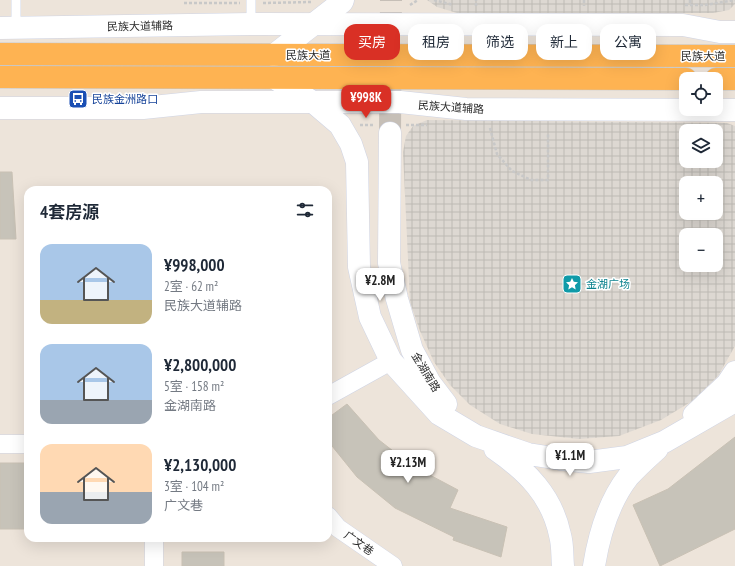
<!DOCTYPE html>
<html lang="zh">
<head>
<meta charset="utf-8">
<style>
	body { margin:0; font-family:"PT Sans Narrow","Noto Sans SC",sans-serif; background:#f6f6f7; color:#1f2937; height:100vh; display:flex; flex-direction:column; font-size:15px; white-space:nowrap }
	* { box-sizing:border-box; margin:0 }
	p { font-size:13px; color:#747a83 }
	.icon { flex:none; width:22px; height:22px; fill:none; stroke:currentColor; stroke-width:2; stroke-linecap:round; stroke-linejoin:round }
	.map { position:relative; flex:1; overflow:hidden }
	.details { position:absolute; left:24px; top:186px; width:308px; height:356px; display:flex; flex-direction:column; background:#fff; border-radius:12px; box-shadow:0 4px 16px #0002 }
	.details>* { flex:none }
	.guide { position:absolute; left:344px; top:24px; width:331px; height:36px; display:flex; gap:8px }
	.fabs { position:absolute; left:679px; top:72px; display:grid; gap:8px }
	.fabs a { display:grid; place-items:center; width:44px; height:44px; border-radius:8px; background:#fff; box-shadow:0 4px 16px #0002; font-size:20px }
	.price { position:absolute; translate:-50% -34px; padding:0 9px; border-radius:8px; background:#fff; color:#222; font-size:13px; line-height:26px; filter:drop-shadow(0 1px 2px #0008) }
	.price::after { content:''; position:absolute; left:50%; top:24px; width:12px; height:9px; margin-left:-6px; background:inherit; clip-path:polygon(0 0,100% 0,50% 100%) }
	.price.active { background:#d93025; color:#fff }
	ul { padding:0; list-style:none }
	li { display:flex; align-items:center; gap:12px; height:100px; padding:0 16px }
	li span { display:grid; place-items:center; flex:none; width:112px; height:80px; border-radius:12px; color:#555 }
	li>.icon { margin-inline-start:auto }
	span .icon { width:48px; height:48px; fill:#fffc; stroke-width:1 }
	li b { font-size:17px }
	h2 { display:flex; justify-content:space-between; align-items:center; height:48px; padding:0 16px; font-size:17px }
	.chip { padding:0 14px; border-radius:12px; background:#fff; box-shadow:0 4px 16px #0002; font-size:14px; line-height:36px }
	.chip.active { background:#d93025; color:#fff }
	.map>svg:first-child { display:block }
	.plaza { fill:url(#plaza-grid); fill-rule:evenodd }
	.building { fill:#c7c3b9; stroke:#c9c1b4 }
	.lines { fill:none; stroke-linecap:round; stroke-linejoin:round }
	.secondary-tunnel { stroke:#c6bfb7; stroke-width:22; stroke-dasharray:22 11; stroke-linecap:butt }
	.service-casing { stroke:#cfd4e4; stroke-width:10 }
	.minor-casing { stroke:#cfd4e4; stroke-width:19 }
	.tertiary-casing { stroke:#cfd4e4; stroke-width:23 }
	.secondary-casing { stroke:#cfd4e4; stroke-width:23 }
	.trunk-casing { stroke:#c8c8c8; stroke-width:23 }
	.path { stroke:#c8c8c8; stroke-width:2.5; stroke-dasharray:3 2; stroke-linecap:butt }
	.service { stroke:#fff; stroke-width:9 }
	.minor { stroke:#fff; stroke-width:18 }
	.tertiary { stroke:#fff; stroke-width:22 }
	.secondary { stroke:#fff; stroke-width:22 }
	.trunk { stroke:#feb352; stroke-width:22 }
	.labels { text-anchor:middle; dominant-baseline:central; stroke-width:3; stroke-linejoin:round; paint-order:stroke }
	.street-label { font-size:11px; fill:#2a2a2a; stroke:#fff }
	.transit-label { font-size:11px; fill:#164399; stroke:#fff; text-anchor:start }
	.culture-label { font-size:11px; fill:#0d838f; stroke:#fff; text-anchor:start }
</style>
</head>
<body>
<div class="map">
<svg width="735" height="566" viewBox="0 0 735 566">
	<defs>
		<pattern id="plaza-grid" width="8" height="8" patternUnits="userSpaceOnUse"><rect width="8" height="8" fill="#ddd8d2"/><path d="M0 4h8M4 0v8" fill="none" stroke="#bebab4"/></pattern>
	</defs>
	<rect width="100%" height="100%" fill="#ede4da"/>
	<path class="plaza" d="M 427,0 L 735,0 L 735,4 L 729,10 L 713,13 L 457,13 L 437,7 Z
		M 427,120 L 727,123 L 735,126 L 735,346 L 718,376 L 694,400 L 661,420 L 619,436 L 579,439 L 532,434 L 500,424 L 470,405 L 450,385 L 434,362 L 420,331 L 410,302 L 403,152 L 406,136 L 413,126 ZM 686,131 L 716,131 L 716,161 L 686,161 ZM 686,183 L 716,183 L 716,213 L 686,213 ZM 686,235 L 716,235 L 716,265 L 686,265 Z"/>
	<path class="building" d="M 0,172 L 12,172 L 16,239 L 0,239 Z
		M 347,404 L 379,440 L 411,465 L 458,490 L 450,508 L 507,527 L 501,557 L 453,540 L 454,537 L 395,508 L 357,477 L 328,441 L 328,418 Z
		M 735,437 L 735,529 L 660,566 L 633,505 L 668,489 Z
		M 0,463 L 28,463 L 28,529 L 0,529 Z
		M 182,552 L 224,552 L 224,566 L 182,566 Z"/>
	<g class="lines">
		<path class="secondary-tunnel" d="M 390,133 L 391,0"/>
		<defs>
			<path id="service" d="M 251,24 L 251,0
				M 16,28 L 16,0"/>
			<path id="minor" d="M 328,396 L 391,361
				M 0,444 L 28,444
				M 328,516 L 338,528 L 393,566
				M 154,538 L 154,566"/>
			<path id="tertiary" d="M 0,28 L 251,24 L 683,25 L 720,32 L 735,32
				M 0,108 L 143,108 L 201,102 L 400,102 L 466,109 L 735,110"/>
			<path id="secondary" d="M 274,55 L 342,2 L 343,0
				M 274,78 L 313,102 L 340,125 L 351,144 L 357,162 L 359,267 L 370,317 L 391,361 L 439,414 L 476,436 L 528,454 L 560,459 L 589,462 L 627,457 L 664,442 L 735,401
				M 390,133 L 389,263 L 397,299 L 412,350 L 430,383 L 446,404
				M 694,415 L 727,384 L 735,372
				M 495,449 C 527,471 552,496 560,535 C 563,545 562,556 563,566
				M 594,566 C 599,535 608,503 628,477 C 637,467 647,458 657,449"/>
			<path id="trunk" d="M 0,54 L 735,56
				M 0,77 L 686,79
				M 716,79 L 735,79"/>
		</defs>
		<use href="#service" class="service-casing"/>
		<use href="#minor" class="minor-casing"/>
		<use href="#tertiary" class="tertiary-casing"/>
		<use href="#secondary" class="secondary-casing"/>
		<use href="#trunk" class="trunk-casing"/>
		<path class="path" d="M 434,0 L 453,5
			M 584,0 L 584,6
			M 690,0 L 690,5
			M 184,3 L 240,3
			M 263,3 L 312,2
			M 410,5 L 418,0
			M 685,5 L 705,5 L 735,0
			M 476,6 L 476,0
			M 360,125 L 373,125
			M 406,125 L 427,125
			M 490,128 L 497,154 L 512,171 L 531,180 L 548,180 L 548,133"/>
		<use href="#service" class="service"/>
		<use href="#minor" class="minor"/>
		<use href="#tertiary" class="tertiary"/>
		<use href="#secondary" class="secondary"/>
		<use href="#trunk" class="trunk"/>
	</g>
	<defs>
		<symbol id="bus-square" viewBox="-11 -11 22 22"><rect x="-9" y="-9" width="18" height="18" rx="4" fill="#1a4fb4" stroke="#fff"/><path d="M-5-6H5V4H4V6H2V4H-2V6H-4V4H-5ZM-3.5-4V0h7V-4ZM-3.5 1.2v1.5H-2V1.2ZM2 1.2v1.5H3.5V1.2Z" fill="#fff"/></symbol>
		<symbol id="sight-square" viewBox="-11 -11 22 22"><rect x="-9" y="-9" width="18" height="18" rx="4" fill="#0f9aa8" stroke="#fff"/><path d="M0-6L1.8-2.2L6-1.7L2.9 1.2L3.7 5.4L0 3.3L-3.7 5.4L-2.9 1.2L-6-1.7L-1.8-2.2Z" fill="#fff"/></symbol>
	</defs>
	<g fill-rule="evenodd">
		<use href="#bus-square" x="67" y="88" width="22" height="22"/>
		<use href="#sight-square" x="561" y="273" width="22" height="22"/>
	</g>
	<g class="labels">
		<g class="street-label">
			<text transform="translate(140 26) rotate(-1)">民族大道辅路</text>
			<text x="308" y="55">民族大道</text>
			<text x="703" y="56">民族大道</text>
			<text transform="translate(451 107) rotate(4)">民族大道辅路</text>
			<text transform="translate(426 372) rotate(59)">金湖南路</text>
			<text transform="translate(359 543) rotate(35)">广文巷</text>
		</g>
		<g class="transit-label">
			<text x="92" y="99">民族金洲路口</text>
		</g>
		<g class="culture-label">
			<text x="586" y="284">金湖广场</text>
		</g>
	</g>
</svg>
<div class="fabs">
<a><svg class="icon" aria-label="locate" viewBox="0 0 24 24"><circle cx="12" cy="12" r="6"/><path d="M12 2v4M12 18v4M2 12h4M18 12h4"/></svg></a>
<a><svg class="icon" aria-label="layers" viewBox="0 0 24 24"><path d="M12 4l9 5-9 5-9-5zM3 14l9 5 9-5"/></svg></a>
<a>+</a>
<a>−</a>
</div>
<b class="price active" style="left:366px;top:119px">¥998K</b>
<b class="price" style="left:380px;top:302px">¥2.8M</b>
<b class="price" style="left:570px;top:477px">¥1.1M</b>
<b class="price" style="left:408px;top:484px">¥2.13M</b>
<div class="guide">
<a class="chip active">买房</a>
<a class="chip">租房</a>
<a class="chip">筛选</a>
<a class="chip">新上</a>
<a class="chip">公寓</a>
</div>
<section class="details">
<h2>4套房源<svg class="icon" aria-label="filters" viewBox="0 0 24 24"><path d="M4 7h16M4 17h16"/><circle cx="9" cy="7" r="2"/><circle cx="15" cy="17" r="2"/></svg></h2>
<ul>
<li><span style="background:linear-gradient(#a9c7e8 70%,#c2b280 0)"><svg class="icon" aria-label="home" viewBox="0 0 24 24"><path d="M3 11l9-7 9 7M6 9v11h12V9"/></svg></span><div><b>¥998,000</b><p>2室 · 62 m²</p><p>民族大道辅路</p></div></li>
<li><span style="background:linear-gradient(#a9c7e8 70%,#9aa5b1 0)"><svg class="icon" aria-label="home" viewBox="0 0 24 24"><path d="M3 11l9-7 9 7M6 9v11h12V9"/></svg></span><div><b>¥2,800,000</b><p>5室 · 158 m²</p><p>金湖南路</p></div></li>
<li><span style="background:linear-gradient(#ffd9b3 60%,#9aa5b1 0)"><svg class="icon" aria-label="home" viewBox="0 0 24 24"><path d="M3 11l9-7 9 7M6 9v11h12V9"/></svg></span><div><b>¥2,130,000</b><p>3室 · 104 m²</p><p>广文巷</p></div></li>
</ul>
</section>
</div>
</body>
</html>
